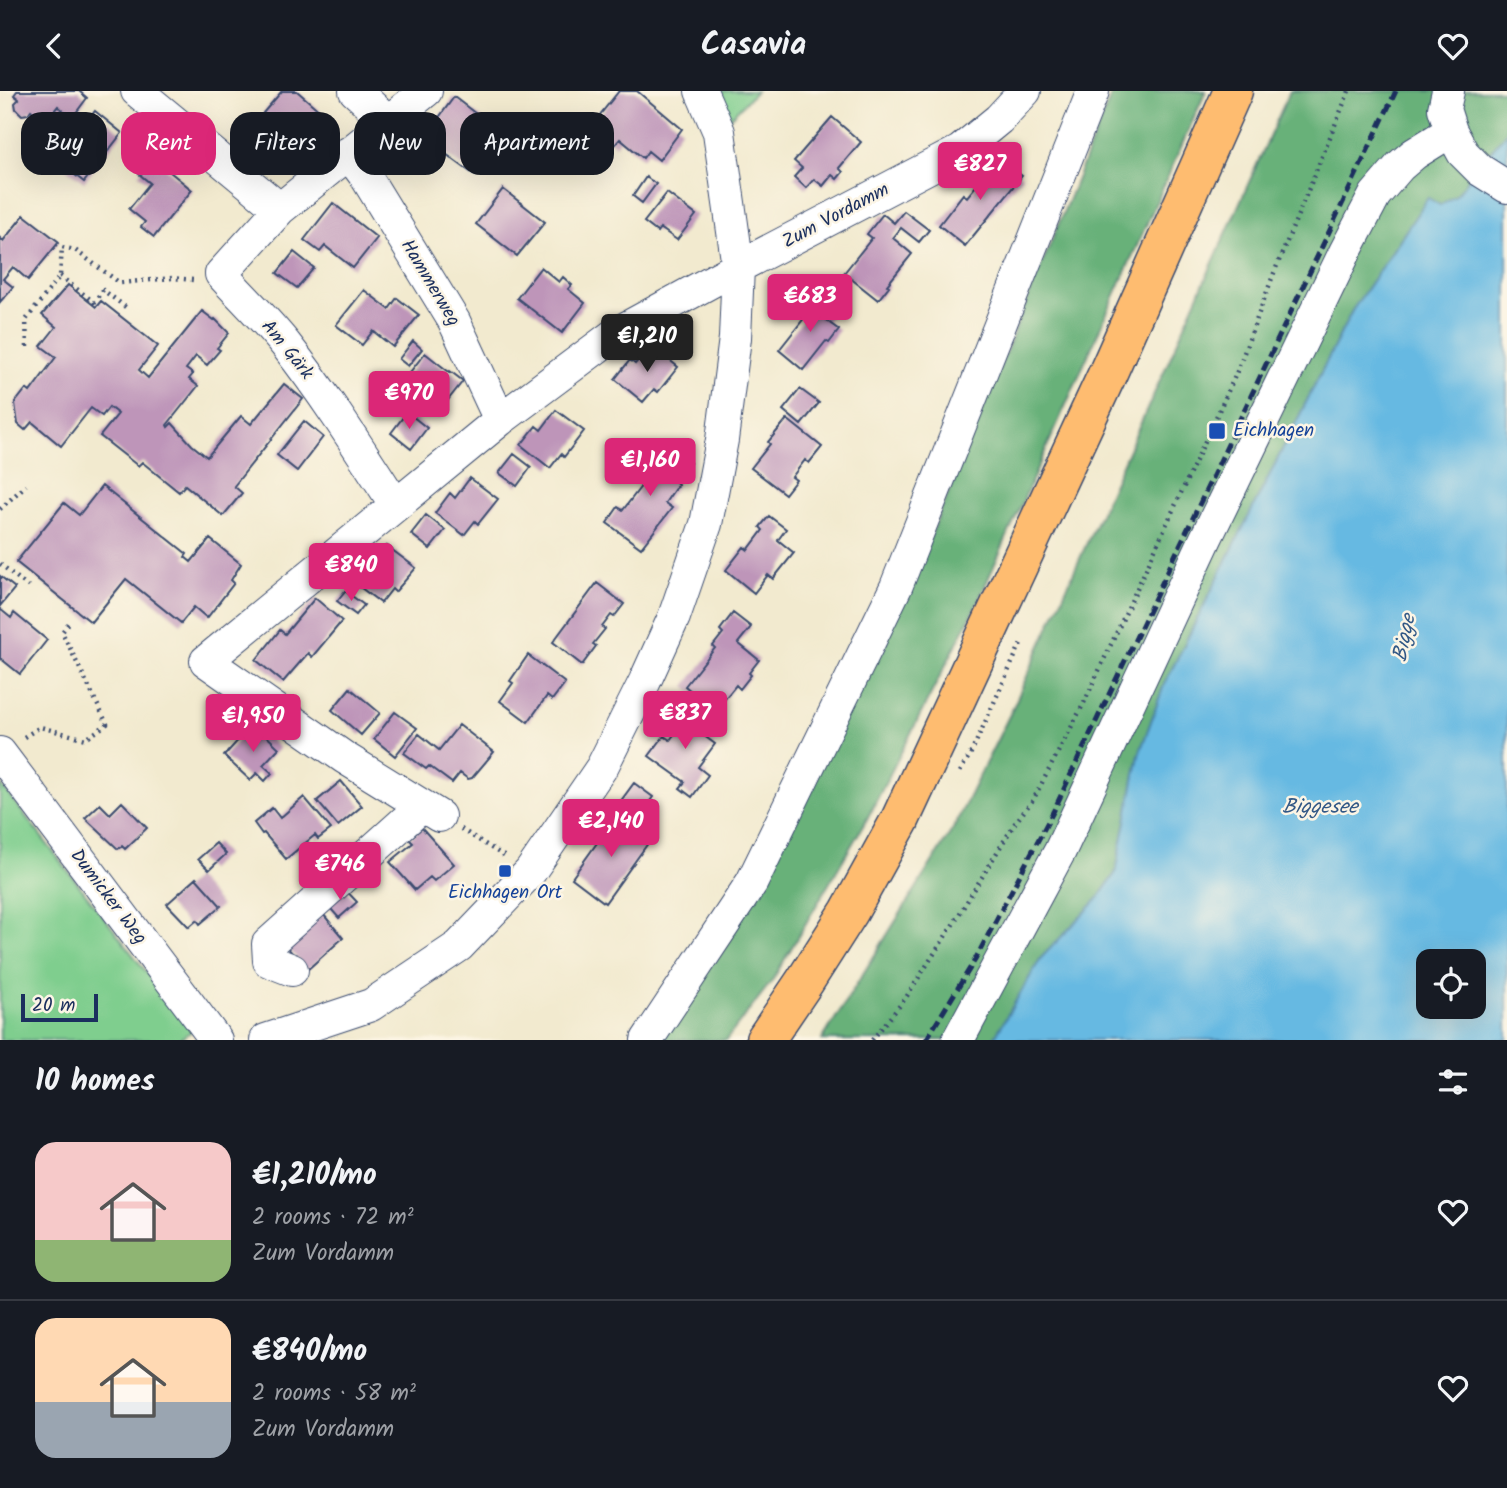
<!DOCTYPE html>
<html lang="en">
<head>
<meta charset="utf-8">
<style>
	body { margin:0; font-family:Kalam,sans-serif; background:#242831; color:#f1f3f6; height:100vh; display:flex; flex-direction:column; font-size:26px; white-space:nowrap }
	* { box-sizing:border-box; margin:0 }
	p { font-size:23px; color:#9ea1a6 }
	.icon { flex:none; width:38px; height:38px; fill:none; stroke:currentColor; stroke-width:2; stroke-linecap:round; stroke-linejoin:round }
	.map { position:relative; height:949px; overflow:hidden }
	.drawer { display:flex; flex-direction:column; background:#171b24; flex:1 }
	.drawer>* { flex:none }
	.guide { position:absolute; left:21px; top:21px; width:700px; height:63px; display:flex; gap:14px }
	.tools { position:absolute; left:1416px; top:858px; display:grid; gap:14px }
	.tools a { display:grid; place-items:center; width:70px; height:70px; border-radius:14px; background:#171b24; box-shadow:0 7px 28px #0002; font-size:35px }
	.scale { position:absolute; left:21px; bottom:18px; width:77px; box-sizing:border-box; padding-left:7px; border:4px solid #1b2f5e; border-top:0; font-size:19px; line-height:24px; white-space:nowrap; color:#1b2f5e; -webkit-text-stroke:5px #fcf5e5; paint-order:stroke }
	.price { position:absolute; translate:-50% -60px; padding:0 16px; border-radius:7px; background:#db2777; color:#fff; font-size:23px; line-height:46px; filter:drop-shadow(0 2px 4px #0008) }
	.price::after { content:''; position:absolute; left:50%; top:42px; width:21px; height:16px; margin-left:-10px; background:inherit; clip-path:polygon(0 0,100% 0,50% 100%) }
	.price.active { background:#222; color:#fff }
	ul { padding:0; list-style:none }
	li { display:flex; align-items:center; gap:21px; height:175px; padding:0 35px }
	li+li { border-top:2px solid #363941 }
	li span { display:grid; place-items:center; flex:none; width:196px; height:140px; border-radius:21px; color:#555 }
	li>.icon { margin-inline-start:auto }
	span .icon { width:84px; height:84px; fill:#fffc; stroke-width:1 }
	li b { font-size:30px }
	h2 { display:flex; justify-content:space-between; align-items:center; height:84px; padding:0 35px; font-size:30px }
	.chip { padding:0 24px; border-radius:21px; background:#171b24; box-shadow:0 7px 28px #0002; font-size:24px; line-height:63px }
	.chip.active { background:#db2777; color:#fff }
	header { display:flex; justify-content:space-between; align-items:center; height:91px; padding:0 35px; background:#171b24; font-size:32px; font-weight:700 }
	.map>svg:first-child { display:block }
	.green { fill:#7fce8e; stroke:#4d7e76; stroke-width:2 }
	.forest { fill:#67b179; stroke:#41706c; stroke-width:2 }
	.water { fill:#66b9e2; stroke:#4074a0; stroke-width:2; fill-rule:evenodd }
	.building { fill:#be95b9 }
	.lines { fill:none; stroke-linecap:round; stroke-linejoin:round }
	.minor-casing { stroke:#3b4b6f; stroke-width:34 }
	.major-casing { stroke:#3b4b6f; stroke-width:41 }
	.path { stroke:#3b4b6f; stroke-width:4.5; stroke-dasharray:2 5; stroke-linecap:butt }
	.minor { stroke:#fff; stroke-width:32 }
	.major { stroke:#febc70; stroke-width:38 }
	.rail { stroke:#1b2f5e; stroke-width:5; stroke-dasharray:10 5; stroke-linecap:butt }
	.transit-dot { fill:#1a4fb4; stroke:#fcf5e5; stroke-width:2.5 }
	.labels { text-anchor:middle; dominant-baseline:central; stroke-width:5; stroke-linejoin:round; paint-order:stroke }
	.street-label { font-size:19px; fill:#1b2f5e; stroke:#fcf5e5 }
	.transit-label { font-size:19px; fill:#164399; stroke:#fcf5e5; text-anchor:start }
	.water-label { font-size:21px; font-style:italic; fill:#325886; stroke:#fcf5e5 }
</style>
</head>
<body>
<header><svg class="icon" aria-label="back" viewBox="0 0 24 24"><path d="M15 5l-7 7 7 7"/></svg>Casavia<svg class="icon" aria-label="heart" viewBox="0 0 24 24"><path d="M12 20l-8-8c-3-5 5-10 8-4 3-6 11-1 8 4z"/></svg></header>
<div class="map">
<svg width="1507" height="949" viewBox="0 0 1507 949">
	<rect width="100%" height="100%" fill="#fcf5e5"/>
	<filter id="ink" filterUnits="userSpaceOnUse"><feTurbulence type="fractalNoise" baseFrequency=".0143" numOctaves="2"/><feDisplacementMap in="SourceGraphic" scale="14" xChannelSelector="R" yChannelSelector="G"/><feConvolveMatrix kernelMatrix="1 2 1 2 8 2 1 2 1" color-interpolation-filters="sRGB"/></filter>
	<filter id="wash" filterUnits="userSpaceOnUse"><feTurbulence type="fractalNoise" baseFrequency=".00686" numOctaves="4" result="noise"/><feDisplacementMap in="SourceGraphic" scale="28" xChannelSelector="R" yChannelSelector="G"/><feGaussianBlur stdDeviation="1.57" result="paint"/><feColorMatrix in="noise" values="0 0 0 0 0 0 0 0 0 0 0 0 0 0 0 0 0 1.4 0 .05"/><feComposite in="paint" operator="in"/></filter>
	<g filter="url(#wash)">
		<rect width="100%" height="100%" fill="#f2eacf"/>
		<path class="green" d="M 715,0 L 756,0 L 727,30 Z
			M 0,693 L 17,714 L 192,940 L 178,949 L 0,949 Z"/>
		<path class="forest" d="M 1113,0 L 1206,0 L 977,513 L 867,728 L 772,890 L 726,949 L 661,949 L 906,505 Z
			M 1290,0 L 1507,0 L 1507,40 L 1456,104 L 1440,114 L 1428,107 L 1352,220 L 1164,594 L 1139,664 L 1116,781 L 1097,809 L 1041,867 L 993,949 L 822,949 L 954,736 L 1011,621 Z"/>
		<path class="water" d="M 1507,40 L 1507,949 L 993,949 L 1041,867 L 1097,809 L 1116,781 L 1139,664 L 1164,594 L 1352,220 L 1428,107 L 1440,114 L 1456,104 ZM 1428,870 L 1474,870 L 1474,915 L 1428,915 Z"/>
		<g id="blocks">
			<path class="building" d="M 17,0 L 79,0 L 87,7 L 72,27 L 58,15 L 45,31 L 31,19 L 28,23 L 22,24 L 16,18 L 15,12 L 19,8 L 14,4 Z
				M 282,0 L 297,0 L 321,21 L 295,51 L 263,22 Z
				M 619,0 L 637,0 L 682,38 L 659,69 L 648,60 L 643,67 L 620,48 L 615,54 L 591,35 Z
				M 454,6 L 506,46 L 476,85 L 424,47 Z
				M 95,20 L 122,42 L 84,91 L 56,69 Z
				M 832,26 L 861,51 L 839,77 L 843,81 L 837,88 L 832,84 L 823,95 L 814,88 L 806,97 L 794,86 L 802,77 L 794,70 Z
				M 154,64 L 166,73 L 164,76 L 192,99 L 154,146 L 141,136 L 145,131 L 129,118 L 150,92 L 139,83 Z
				M 999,67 L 1022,85 L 965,155 L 939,134 L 963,103 L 967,106 Z
				M 646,86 L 656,93 L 642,112 L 633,105 Z
				M 503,98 L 545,131 L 517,165 L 476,133 Z
				M 667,102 L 696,124 L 677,149 L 660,137 L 657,141 L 644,131 Z
				M 333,112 L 377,147 L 353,177 L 325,155 L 320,161 L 304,149 Z
				M 904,120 L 929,139 L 919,151 L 901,137 L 893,147 L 912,163 L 887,194 L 889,195 L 878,209 L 844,182 L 872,147 L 867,143 L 883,123 L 894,132 Z
				M 24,124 L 59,151 L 28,189 L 13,176 L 3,188 L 13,196 L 0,211 L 0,147 L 3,150 Z
				M 294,161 L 314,177 L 297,197 L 277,182 Z
				M 541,176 L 559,191 L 563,186 L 572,194 L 568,198 L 585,212 L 562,242 L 517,207 Z
				M 68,194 L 96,216 L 101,210 L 158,255 L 139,279 L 148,287 L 202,220 L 214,229 L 215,228 L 229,242 L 217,257 L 220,259 L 207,274 L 196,265 L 186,278 L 193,283 L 189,288 L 198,295 L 167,334 L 168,336 L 172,332 L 192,354 L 207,366 L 241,325 L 251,333 L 284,293 L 303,308 L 234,395 L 242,402 L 223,425 L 185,394 L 179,401 L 142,371 L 138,375 L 100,345 L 118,323 L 109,316 L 102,325 L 91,317 L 61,355 L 32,331 L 25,339 L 18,333 L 15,312 L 26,298 L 30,301 L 56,266 L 41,255 L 56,236 L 42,224 Z
				M 364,199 L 389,218 L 397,207 L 419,224 L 393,256 L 373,240 L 362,254 L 336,234 Z
				M 817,205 L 835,220 L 827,230 L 839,239 L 829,252 L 826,250 L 803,279 L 779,259 L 805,226 L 801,224 Z
				M 413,250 L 422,258 L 408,275 L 399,268 Z
				M 651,254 L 678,276 L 658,301 L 654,298 L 643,311 L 615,288 L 630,269 L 635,273 Z
				M 425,262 L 449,281 L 450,280 L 463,290 L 437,323 L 400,294 Z
				M 800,298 L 819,312 L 801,334 L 783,319 Z
				M 556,319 L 584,340 L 564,366 L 561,363 L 550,377 L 521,354 L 536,335 L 541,339 Z
				M 407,321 L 427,337 L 411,358 L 391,342 Z
				M 787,328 L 822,356 L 809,372 L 805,369 L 792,386 L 796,389 L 785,403 L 751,377 L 770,353 L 768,351 Z
				M 304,330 L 323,346 L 297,380 L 277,364 Z
				M 669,357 L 690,372 L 676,391 L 678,393 L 665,412 L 672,417 L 641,457 L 607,432 L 618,416 L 623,419 L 642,394 L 632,387 L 645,368 L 656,376 Z
				M 514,363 L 531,376 L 517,395 L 499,382 Z
				M 470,387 L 498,408 L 478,433 L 475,430 L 464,444 L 435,422 L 450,402 L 455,407 Z
				M 102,395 L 187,463 L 185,466 L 191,471 L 210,448 L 241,473 L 231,489 L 234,492 L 207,527 L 194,516 L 181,532 L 126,488 L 91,531 L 16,471 L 64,412 L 79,424 Z
				M 426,424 L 445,439 L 430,458 L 411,443 Z
				M 769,425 L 786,438 L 778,449 L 794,462 L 773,488 L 768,484 L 754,502 L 726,479 L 744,456 L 748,459 L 763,439 L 760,436 Z
				M 387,455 L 416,477 L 395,501 L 392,498 L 381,512 L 352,490 L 367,471 L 372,475 Z
				M 0,485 L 15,497 L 0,515 Z
				M 597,492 L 624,513 L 614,526 L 611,524 L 602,536 L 605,538 L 593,553 L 596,555 L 582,574 L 553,551 Z
				M 345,500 L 364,514 L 356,524 L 337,510 Z
				M 315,507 L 342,530 L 312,566 L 308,562 L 283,591 L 256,569 L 280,539 L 285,543 Z
				M 0,518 L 11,527 L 14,522 L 47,549 L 20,583 L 0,567 Z
				M 733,522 L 751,536 L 738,552 L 759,569 L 749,582 L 751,584 L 740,598 L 736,594 L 715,620 L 685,595 L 715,557 L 713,555 L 723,542 L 720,539 Z
				M 528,564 L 565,592 L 552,609 L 547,605 L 528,631 L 500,610 L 513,592 L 510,590 Z
				M 350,597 L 380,622 L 361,644 L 332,619 Z
				M 684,612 L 703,627 L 695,638 L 715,653 L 698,676 L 708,684 L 692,706 L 680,697 L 685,691 L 649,665 L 664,645 L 670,649 L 683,632 L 675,625 Z
				M 395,621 L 417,637 L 395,665 L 374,648 Z
				M 255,634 L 279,657 L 263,674 L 272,682 L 265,690 L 257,682 L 250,689 L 224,665 L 241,646 L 242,648 Z
				M 459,634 L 494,661 L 472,687 L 468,688 L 460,682 L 452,692 L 429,675 L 426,678 L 404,662 L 419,643 L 439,659 Z
				M 341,690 L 362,715 L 338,735 L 317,710 Z
				M 634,692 L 653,706 L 639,725 L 620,711 Z
				M 304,706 L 331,738 L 318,748 L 315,744 L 286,768 L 264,742 L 262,743 L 254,732 L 272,717 L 280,727 Z
				M 122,711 L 147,737 L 125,758 L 122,755 L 118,758 L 85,727 L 100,713 L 110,723 Z
				M 617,724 L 651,748 L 605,812 L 572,787 Z
				M 422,737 L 454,773 L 434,790 L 430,786 L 415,799 L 390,771 L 413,752 L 409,748 Z
				M 216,752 L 226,763 L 209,779 L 198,768 Z
				M 196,787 L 221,815 L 200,833 L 197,829 L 189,836 L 167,813 Z
				M 341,794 L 357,811 L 339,827 L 324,810 Z
				M 323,823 L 343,847 L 307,879 L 286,855 Z"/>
		</g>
	</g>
	<g filter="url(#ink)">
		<use href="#blocks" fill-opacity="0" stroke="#3b4b6f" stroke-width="2"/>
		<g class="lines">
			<defs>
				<path id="minor" d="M 137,0 L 280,118
					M 355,0 L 388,30
					M 1448,0 L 1444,18 L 1451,40 L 1463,62 L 1480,79 L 1507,96
					M 348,62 L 366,86 L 454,230 L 500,329
					M 395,413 C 360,359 326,305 286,254 C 266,229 242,206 221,183 L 280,118 L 426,0
					M 0,662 L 216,949
					M 439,725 L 345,667 L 206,570 L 500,329 L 615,243 L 738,176 L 960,60 L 999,28 L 1025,0
					M 292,879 L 269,870 L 268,853 L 422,715
					M 266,949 L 371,914 L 459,855 L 530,781 L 602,676 L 645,590 L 674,526 L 706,433 L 722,349 L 735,247 L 738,176 L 719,41 L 701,0
					M 647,949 L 752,791 L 896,496 L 1093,0
					M 958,949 L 1060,760 L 1206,447 L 1345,161 L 1375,104 L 1400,75 L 1414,63 L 1451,40"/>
				<path id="major" d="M 765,949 L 805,890 L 849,821 L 900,729 L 1106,286 L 1233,0"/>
			</defs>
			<use href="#minor" class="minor-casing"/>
			<use href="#major" class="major-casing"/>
			<path class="path" d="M 60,185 L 94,211 L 103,199 L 128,218
				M 27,256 L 26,229 L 60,185 L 62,156 L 75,159 L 120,192 L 172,187 L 194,189
				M 0,418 L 26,394
				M 0,473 L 29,496
				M 24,646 L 40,636 L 86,648 L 107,633 L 62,541 L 71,529
				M 960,681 L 972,660 L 1022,550
				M 461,738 L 507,767
				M 872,949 L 905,908 L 952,835 L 1015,732 L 1033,709 L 1084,612 L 1236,283 L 1274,182 L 1349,0"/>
			<use href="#minor" class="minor"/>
			<use href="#major" class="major"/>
			<path class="rail" d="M 926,949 L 975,869 L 1054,719 L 1396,0"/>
		</g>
	</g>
	<g class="transit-dot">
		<rect x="1208" y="331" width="18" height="18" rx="3.5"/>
		<rect x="498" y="773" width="14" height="14" rx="3.5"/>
	</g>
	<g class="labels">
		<g class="street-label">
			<text transform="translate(836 125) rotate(-28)">Zum Vordamm</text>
			<text transform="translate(430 192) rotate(59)">Hammerweg</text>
			<text transform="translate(287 259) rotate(51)">Am Gärk</text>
			<text transform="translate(108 806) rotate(53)">Dumicker Weg</text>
		</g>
		<g class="transit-label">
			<text x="1233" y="340">Eichhagen</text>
			<text x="505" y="802" text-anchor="middle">Eichhagen Ort</text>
		</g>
		<g class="water-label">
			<text transform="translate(1405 547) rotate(-79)">Bigge</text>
			<text x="1320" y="716">Biggesee</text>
		</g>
	</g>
</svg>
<div class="tools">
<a><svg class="icon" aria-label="locate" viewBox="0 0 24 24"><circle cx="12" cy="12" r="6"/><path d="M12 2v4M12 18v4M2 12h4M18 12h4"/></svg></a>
</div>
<div class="scale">20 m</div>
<b class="price" style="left:980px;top:111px">€827</b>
<b class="price" style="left:810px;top:243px">€683</b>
<b class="price active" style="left:647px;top:283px">€1,210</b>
<b class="price" style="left:409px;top:340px">€970</b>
<b class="price" style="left:650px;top:407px">€1,160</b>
<b class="price" style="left:351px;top:512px">€840</b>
<b class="price" style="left:685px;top:660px">€837</b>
<b class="price" style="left:253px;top:663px">€1,950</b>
<b class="price" style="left:611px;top:768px">€2,140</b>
<b class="price" style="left:340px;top:811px">€746</b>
<div class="guide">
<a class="chip">Buy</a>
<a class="chip active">Rent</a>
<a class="chip">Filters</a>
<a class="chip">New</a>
<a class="chip">Apartment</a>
</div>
</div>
<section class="drawer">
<h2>10 homes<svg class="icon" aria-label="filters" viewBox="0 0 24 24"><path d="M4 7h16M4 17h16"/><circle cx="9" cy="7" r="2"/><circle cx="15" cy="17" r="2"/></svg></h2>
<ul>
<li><span style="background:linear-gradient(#f6c9c9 70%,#8fb573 0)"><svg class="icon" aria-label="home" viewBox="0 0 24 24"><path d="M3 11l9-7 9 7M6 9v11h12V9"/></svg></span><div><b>€1,210/mo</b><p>2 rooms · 72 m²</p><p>Zum Vordamm</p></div><svg class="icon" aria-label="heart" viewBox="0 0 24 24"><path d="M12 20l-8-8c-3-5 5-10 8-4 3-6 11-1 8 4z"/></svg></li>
<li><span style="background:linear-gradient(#ffd9b3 60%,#9aa5b1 0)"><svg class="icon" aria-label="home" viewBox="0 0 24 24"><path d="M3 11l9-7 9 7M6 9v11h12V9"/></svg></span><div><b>€840/mo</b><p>2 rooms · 58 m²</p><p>Zum Vordamm</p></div><svg class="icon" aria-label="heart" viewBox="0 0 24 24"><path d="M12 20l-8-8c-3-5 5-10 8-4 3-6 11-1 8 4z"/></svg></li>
</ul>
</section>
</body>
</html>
